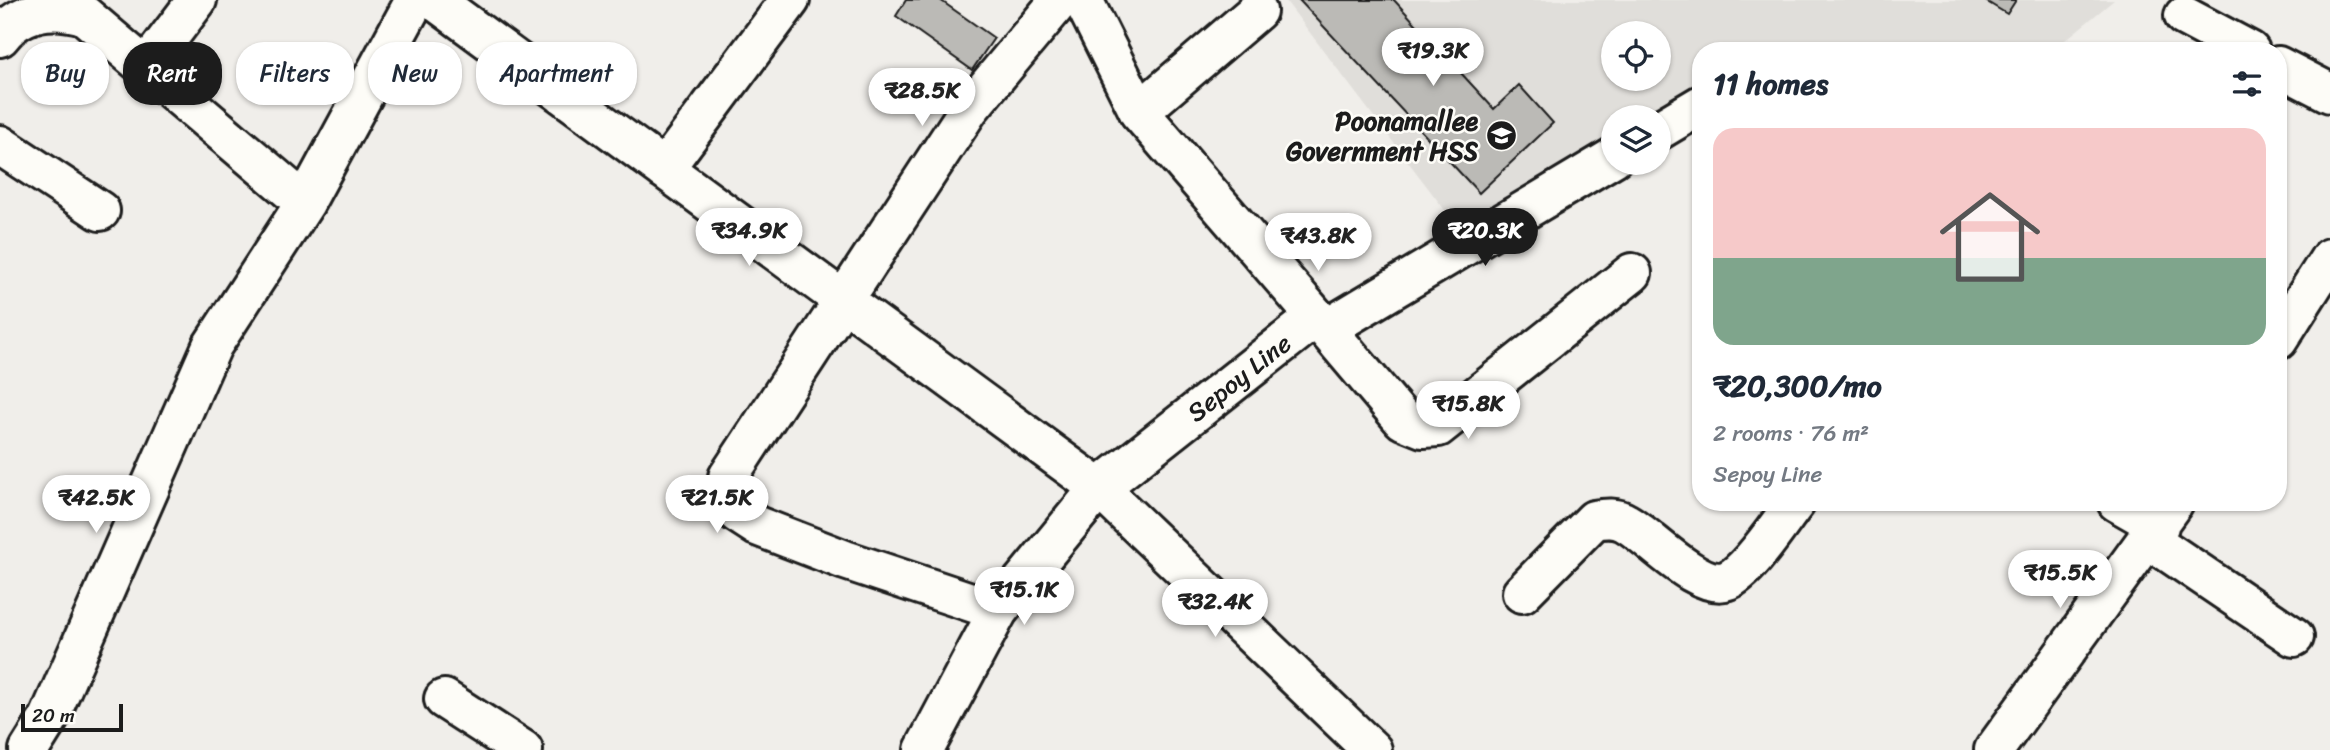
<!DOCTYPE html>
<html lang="en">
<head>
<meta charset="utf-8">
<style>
	body { margin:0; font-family:Sriracha,sans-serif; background:#f2f2f3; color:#1f2937; height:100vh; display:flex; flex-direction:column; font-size:26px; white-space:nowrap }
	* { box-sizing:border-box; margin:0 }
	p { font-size:23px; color:#747a83 }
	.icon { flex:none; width:38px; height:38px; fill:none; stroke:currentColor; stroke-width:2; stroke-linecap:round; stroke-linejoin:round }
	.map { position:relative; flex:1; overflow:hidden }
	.sheet { position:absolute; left:1692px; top:42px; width:595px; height:469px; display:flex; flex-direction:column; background:#fff; border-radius:28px; box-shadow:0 2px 5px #0004 }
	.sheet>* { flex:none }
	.banner { position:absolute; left:21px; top:42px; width:665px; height:63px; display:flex; gap:14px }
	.tools { position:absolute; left:1601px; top:21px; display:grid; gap:14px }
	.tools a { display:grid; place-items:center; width:70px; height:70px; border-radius:50%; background:#fff; box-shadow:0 2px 5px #0004; font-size:35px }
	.scale { position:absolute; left:21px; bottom:18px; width:102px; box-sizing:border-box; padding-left:7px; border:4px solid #1c1c1c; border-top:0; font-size:19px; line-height:24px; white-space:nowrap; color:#1c1c1c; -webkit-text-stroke:5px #fdfcf7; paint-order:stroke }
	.price { position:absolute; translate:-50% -60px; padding:0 16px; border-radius:24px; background:#fff; color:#222; font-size:23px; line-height:46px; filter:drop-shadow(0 2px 4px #0008) }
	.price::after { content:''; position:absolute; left:50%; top:42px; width:21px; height:16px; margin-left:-10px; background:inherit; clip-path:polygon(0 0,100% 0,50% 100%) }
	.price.on { background:#1c1c1c; color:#fff }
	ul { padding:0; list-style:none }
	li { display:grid; align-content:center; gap:14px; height:371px; padding:0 21px }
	li span { display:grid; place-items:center; height:217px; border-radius:21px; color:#555 }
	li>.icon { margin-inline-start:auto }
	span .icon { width:126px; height:126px; fill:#fffc; stroke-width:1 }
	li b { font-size:30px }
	h2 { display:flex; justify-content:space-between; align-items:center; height:84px; padding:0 21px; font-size:30px }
	.pill { padding:0 24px; border-radius:28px; background:#fff; box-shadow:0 2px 5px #0004; font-size:24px; line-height:63px }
	.pill.on { background:#1c1c1c; color:#fff }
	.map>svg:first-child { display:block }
	.built { fill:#e0deda; fill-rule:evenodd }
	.building { fill:#bbbab6; stroke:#1c1c1c; stroke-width:2 }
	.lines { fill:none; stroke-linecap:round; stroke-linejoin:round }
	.minor-casing { stroke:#1c1c1c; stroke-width:44 }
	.tertiary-casing { stroke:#1c1c1c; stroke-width:44 }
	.minor { stroke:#fdfcf7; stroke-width:38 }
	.tertiary { stroke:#fdfcf7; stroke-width:38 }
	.labels { text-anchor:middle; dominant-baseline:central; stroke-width:5; stroke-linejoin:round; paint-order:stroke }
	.poi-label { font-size:26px; font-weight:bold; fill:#1c1c1c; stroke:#fdfcf7; text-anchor:end }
	.street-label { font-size:26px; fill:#1c1c1c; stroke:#fdfcf7 }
</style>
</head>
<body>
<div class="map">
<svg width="2330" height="750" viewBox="0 0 2330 750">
	<rect width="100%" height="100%" fill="#f0eeea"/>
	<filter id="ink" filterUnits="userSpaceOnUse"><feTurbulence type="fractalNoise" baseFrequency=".0143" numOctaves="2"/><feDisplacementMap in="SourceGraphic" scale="14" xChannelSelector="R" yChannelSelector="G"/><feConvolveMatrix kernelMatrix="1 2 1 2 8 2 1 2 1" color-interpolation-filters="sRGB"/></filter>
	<g filter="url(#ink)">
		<path class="built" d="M 1285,0 L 2114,0 L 2052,51 L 1773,51 L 1768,48 L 1763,51 L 1701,51 L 1701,93 L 1659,117 L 1614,117 L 1613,152 L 1473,247 ZM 1614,33 L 1659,33 L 1659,79 L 1614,79 Z"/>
		<path class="building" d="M 906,0 L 940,0 L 994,38 L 972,70 L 896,16 Z
			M 1299,0 L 1394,0 L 1494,109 L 1519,85 L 1553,123 L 1479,193 Z
			M 1984,0 L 2016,0 L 2007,14 Z"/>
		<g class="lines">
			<defs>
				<path id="minor" d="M 434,0 L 1099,488
					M 2184,16 L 2250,51
					M 0,37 C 21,9 53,6 84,15 L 305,203
					M 147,66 L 197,0
					M 2278,66 L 2330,93
					M 1139,112 L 1257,11
					M 1659,130 L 1701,105
					M 0,145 L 100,211
					M 664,169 L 790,0
					M 1316,317 L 1403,420 L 1423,428 L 1438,427 L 1632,273
					M 1326,329 L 1614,157
					M 2278,340 L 2330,258
					M 2117,502 L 2159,526
					M 2149,539 L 2294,637
					M 1522,593 L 1594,520 C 1606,518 1616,517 1626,523 C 1650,536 1699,592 1728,580 C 1750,570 1780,522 1796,502
					M 998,611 L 845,560 L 757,526 L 737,513 L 728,499 L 728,477 L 969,109 L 1060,0
					M 444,699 L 523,750
					M 29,750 L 49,718 L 212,346 L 305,203 L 415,0
					M 1994,750 L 2174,502"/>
				<g id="tertiary">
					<path d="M 1099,488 L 1372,750"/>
					<path id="s1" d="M 924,750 L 998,611 L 1099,488 L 1316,317 L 1139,112 L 1083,0"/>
				</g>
			</defs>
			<use href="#minor" class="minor-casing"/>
			<use href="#tertiary" class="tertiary-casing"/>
			<use href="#minor" class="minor"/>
			<use href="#tertiary" class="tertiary"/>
		</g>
	</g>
	<defs>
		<symbol id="school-disc" viewBox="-11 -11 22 22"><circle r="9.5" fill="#1c1c1c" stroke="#fdfcf7"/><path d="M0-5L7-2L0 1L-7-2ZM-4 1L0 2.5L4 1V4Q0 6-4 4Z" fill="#fff"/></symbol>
	</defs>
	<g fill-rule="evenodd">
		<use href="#school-disc" x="1484" y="118" width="35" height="35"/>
	</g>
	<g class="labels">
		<g class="poi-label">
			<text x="1478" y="121">Poonamallee<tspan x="1478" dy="30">Government HSS</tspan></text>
		</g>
		<g class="street-label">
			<text stroke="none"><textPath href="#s1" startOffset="495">Sepoy Line</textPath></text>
		</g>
	</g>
</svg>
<div class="tools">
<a><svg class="icon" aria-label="locate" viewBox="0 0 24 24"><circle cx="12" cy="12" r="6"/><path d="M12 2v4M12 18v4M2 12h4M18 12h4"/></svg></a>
<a><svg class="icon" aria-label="layers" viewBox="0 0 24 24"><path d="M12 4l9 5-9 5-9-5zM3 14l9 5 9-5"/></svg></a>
</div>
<div class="scale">20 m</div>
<b class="price" style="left:1433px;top:88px">₹19.3K</b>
<b class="price" style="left:922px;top:128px">₹28.5K</b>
<b class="price" style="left:749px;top:268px">₹34.9K</b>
<b class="price on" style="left:1485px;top:268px">₹20.3K</b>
<b class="price" style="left:1318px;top:273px">₹43.8K</b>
<b class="price" style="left:1468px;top:441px">₹15.8K</b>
<b class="price" style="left:96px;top:535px">₹42.5K</b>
<b class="price" style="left:717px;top:535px">₹21.5K</b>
<b class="price" style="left:2060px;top:610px">₹15.5K</b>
<b class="price" style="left:1024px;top:627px">₹15.1K</b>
<b class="price" style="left:1215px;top:639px">₹32.4K</b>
<div class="banner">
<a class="pill">Buy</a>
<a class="pill on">Rent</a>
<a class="pill">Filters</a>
<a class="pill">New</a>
<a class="pill">Apartment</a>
</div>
<section class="sheet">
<h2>11 homes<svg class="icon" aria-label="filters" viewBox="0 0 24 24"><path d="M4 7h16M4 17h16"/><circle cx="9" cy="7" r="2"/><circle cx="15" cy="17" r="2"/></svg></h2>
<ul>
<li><span style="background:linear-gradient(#f6c9c9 60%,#7fa58c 0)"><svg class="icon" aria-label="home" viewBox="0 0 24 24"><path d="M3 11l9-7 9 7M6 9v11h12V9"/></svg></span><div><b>₹20,300/mo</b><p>2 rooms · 76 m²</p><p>Sepoy Line</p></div></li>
</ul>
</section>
</div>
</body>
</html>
